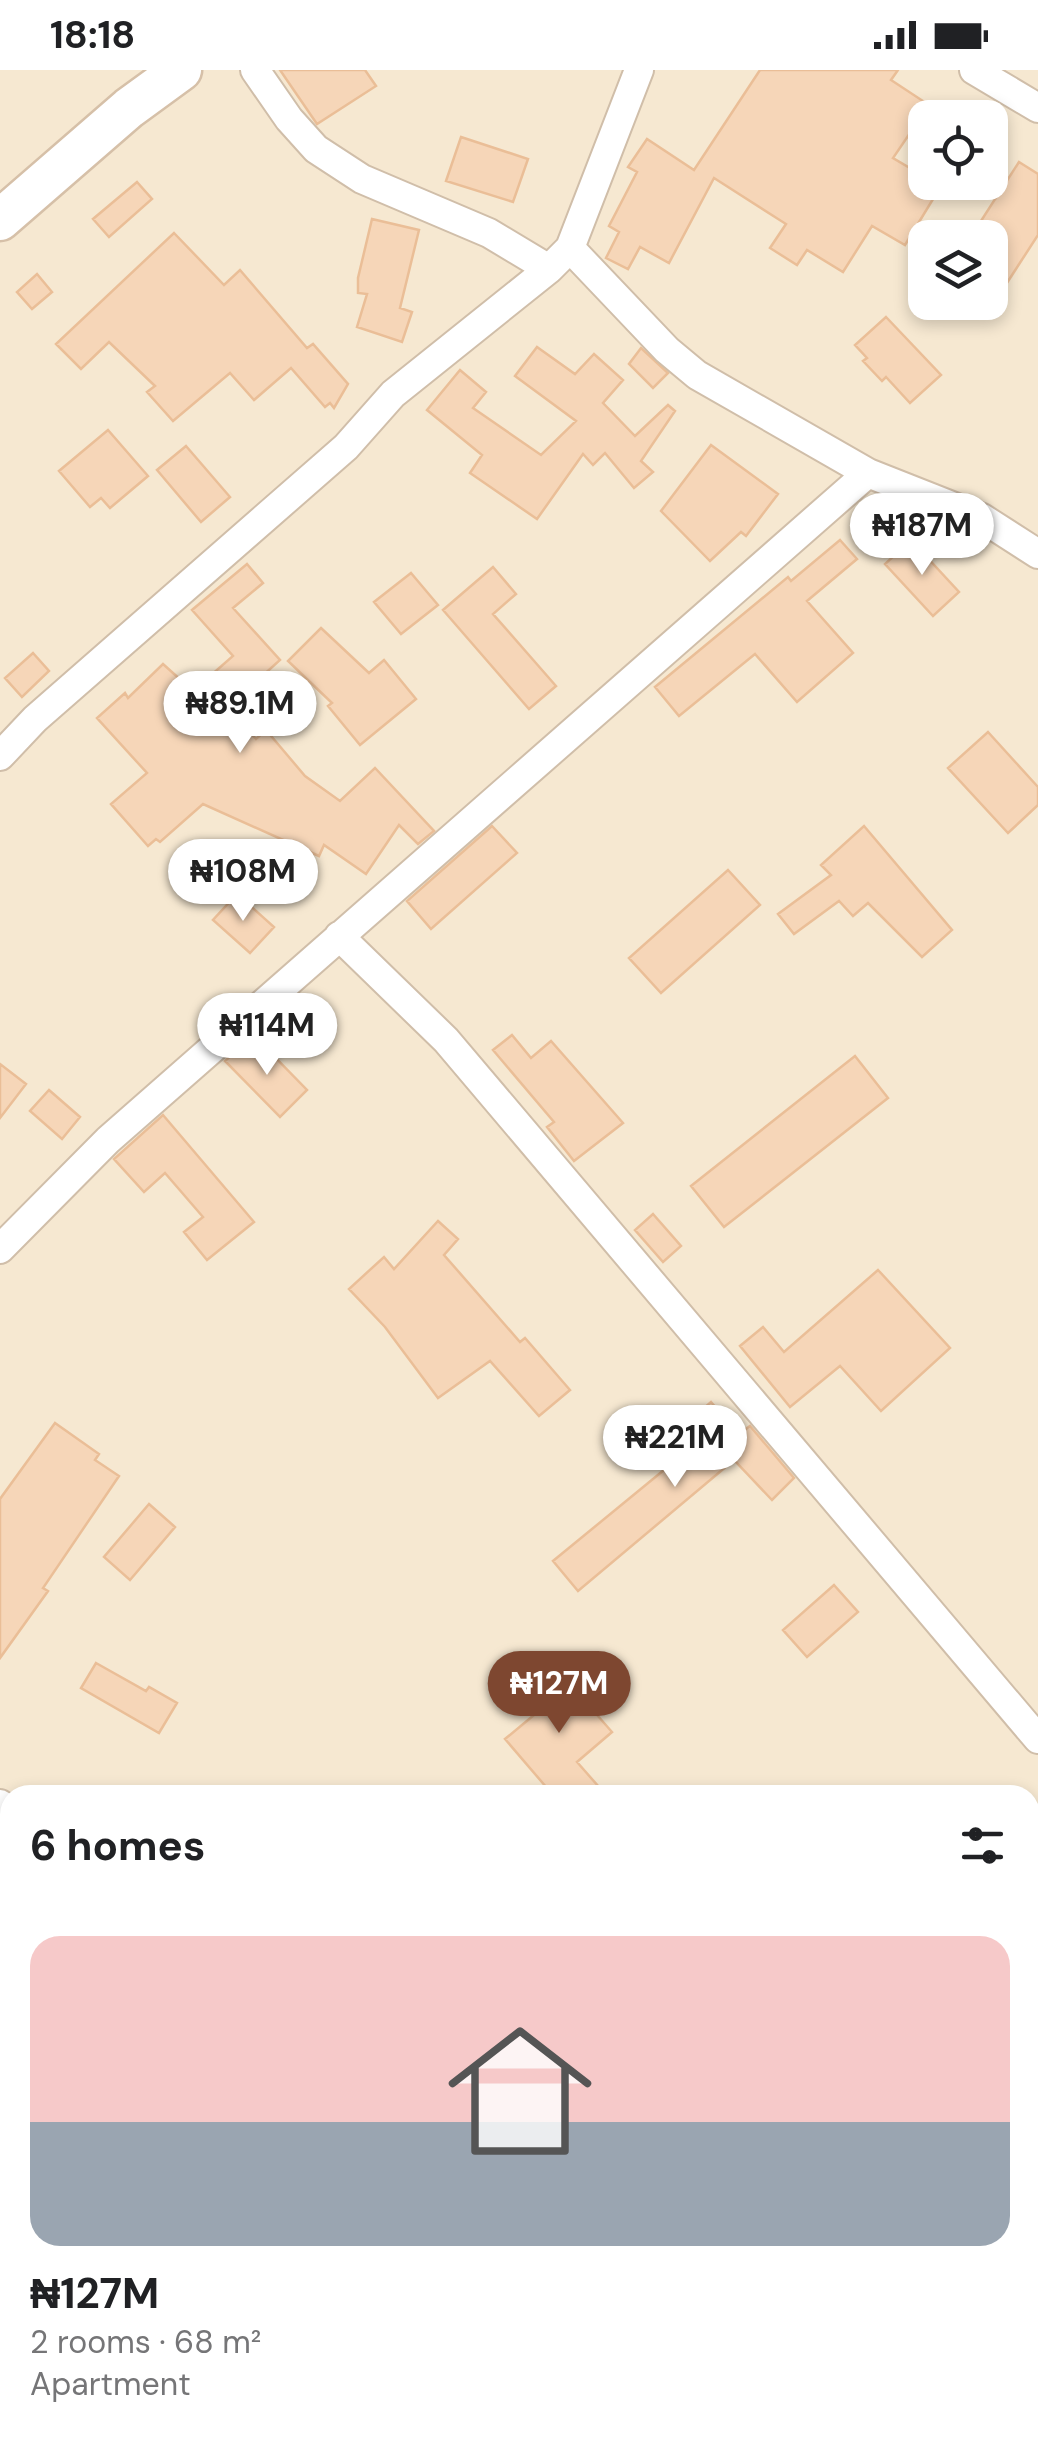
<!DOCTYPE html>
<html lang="en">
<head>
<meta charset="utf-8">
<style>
	body { margin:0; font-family:"DM Sans",sans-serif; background:#f2f2f2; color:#202124; height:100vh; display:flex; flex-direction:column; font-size:38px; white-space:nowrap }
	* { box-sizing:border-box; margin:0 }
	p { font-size:32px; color:#757577 }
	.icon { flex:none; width:55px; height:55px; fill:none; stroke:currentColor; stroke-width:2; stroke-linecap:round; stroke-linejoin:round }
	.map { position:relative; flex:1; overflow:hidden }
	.sheet { position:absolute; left:0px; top:1715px; width:1040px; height:672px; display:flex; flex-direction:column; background:#fff; border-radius:30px 30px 0 0; box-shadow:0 5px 15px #0003 }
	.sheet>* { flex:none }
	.controls { position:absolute; left:908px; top:30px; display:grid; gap:20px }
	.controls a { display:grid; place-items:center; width:100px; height:100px; border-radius:20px; background:#fff; box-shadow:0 5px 15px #0003; font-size:50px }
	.price { position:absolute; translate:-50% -85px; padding:0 22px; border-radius:35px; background:#fff; color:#222; font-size:32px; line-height:65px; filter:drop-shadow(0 2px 5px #0008) }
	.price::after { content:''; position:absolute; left:50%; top:60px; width:30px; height:22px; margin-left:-15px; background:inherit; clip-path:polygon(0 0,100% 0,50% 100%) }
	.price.on { background:#7e4730; color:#fff }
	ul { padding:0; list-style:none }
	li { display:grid; align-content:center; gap:20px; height:530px; padding:0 30px }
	li span { display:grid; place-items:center; height:310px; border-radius:30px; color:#555 }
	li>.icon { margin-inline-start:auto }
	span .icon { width:180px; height:180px; fill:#fffc; stroke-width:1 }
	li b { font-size:42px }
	h2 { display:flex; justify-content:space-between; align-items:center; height:120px; padding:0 30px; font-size:42px }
	.status { display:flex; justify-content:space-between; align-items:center; height:70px; padding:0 50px; background:#fff; direction:ltr }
	.status svg { height:28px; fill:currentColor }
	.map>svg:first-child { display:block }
	.residential { fill:#f6e8d1; fill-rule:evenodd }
	.building { fill:#f6d6b8; stroke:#eabe97; stroke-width:2.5 }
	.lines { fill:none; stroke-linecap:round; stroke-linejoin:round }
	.street-casing { stroke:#d0bea9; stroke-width:32 }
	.secondary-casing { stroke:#d6c0a8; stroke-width:45 }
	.street { stroke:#fff; stroke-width:28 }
	.secondary { stroke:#fff; stroke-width:40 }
</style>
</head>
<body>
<div class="status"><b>18:18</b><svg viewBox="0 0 49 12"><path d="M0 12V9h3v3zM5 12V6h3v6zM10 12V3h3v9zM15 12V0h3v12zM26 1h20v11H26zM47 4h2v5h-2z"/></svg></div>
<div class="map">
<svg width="1038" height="2386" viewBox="0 0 1038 2386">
	<rect width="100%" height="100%" fill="#fef6e3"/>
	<path class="residential" d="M 0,0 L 1038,0 L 1038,2386 L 0,2386 ZM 925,48 L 990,48 L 990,112 L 925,112 ZM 925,168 L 990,168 L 990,232 L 925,232 ZM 10,1725 L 1030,1725 L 1030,2378 L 10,2378 Z"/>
	<path class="building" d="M 280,0 L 365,0 L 376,16 L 317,54 Z
		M 760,0 L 898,0 L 891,10 L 929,35 L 893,88 L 925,107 L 925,112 L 941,116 L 905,175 L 872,156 L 843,202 L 807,180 L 797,195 L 770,178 L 786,154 L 714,108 L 669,193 L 640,177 L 628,199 L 606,188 L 619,162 L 609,156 L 637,102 L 628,97 L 647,69 L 694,100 Z
		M 461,67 L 528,89 L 513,132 L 446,111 Z
		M 1019,92 L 1038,104 L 1038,165 L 990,239 L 990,168 L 970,168 Z
		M 137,112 L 152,129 L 109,167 L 93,149 Z
		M 372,149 L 419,160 L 400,238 L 412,242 L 402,272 L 357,257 L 367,224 L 358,223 L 358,208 Z
		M 174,163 L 224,215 L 240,200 L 307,278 L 313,274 L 348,314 L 334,338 L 330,333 L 325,337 L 291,298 L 254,330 L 230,303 L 173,351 L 147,322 L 155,316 L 109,272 L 81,299 L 56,274 Z
		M 37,204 L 52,222 L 32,239 L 17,222 Z
		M 886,247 L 941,305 L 910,333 L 886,307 L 882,311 L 863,291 L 867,288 L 855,275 Z
		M 537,277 L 575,304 L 594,284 L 623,310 L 603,333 L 635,366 L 668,335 L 675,341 L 641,391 L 653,402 L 634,418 L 605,383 L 593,395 L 583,384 L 537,449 L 470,403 L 482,385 L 427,340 L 460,300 L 486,322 L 473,338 L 541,385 L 576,351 L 515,306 Z
		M 641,278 L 668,303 L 653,318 L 629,294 Z
		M 108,360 L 148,406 L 110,438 L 101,428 L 90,437 L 59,401 Z
		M 711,375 L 778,424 L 746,466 L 741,462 L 710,491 L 661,441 Z
		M 186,376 L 230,427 L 201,452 L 157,400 Z
		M 840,470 L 857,489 L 807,531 L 853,583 L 797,632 L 755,584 L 679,646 L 655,617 L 788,507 L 791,511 Z
		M 911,470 L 959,522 L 933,546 L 885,494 Z
		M 247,494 L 263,513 L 233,538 L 280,590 L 228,637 L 256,669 L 266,660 L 305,706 L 340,731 L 375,698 L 434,761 L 418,774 L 399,755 L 366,804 L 324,775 L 319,786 L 203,734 L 160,772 L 156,769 L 148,776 L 111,734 L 147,703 L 97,648 L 125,623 L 128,628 L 163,594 L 193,621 L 233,586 L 192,540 Z
		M 493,497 L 516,524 L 493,544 L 556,616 L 529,639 L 443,540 Z
		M 411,503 L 438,535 L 401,564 L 374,532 Z
		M 321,558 L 369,603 L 384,590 L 416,629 L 360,675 L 328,636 L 332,633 L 288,591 Z
		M 33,583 L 49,601 L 22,627 L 5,608 Z
		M 988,662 L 1038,717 L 1038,735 L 1008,763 L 948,698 Z
		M 492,756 L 517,783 L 431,859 L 407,831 Z
		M 864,756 L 952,860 L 922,887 L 868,833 L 853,846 L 839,831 L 794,864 L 778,844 L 831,805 L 821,795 Z
		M 728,800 L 760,835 L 661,923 L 629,888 Z
		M 237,824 L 274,857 L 250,883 L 213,850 Z
		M 512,965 L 531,988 L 551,971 L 623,1053 L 574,1091 L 547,1057 L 554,1052 L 493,980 Z
		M 244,974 L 253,984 L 263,975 L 307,1020 L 280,1047 L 225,991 Z
		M 855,986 L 888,1028 L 724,1157 L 691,1116 Z
		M 0,994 L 26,1014 L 0,1048 Z
		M 49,1020 L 80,1047 L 62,1069 L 30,1041 Z
		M 163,1045 L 254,1152 L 207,1190 L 184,1162 L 203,1147 L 165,1103 L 144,1122 L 114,1089 Z
		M 653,1144 L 681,1176 L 663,1192 L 635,1160 Z
		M 438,1151 L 458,1169 L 444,1185 L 520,1272 L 525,1268 L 570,1320 L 539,1346 L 490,1291 L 438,1328 L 385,1257 L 349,1219 L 384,1187 L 394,1199 Z
		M 878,1200 L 950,1278 L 881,1341 L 840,1296 L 790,1337 L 740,1276 L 763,1257 L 784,1282 Z
		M 711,1332 L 739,1364 L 750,1356 L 794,1408 L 772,1430 L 734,1390 L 578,1521 L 553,1491 L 681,1386 L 667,1370 Z
		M 55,1353 L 99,1384 L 95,1390 L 119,1406 L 43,1518 L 48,1521 L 0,1588 L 0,1429 Z
		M 149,1434 L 175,1457 L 130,1510 L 104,1487 Z
		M 834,1515 L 858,1542 L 807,1587 L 783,1560 Z
		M 96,1593 L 146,1621 L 149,1617 L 177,1633 L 159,1663 L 81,1618 Z
		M 554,1596 L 612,1662 L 577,1692 L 606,1725 L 553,1725 L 505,1669 L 540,1640 L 524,1621 Z"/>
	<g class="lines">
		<defs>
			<path id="street" d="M 255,0 L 289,49 L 316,79 L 362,109 L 489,163 L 549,199 L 570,178 L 667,280 L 697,305 L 868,403 L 982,448 L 1038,484
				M 974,0 L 1038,38
				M 570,178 L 639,0
				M 0,686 L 35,649 L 346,377 L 393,324 L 549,199
				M 339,866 L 446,970 L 1038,1669
				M 0,1179 L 108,1070 L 868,403
				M 0,1734 L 10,1742
				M 0,2139 L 10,2129
				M 271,2378 L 288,2386
				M 1009,2378 L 1026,2386
				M 62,2386 L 67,2378"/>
			<path id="secondary" d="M 0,150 L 129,38 L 181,0"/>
		</defs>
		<use href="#street" class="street-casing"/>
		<use href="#secondary" class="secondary-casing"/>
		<use href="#street" class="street"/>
		<use href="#secondary" class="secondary"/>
	</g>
</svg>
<div class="controls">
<a><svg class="icon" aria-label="locate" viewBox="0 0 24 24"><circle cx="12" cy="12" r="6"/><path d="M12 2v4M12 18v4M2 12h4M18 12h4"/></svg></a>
<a><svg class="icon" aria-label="layers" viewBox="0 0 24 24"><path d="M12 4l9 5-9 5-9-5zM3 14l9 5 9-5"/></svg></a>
</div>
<b class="price" style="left:922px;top:508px">₦187M</b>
<b class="price" style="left:240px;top:686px">₦89.1M</b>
<b class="price" style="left:243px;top:854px">₦108M</b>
<b class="price" style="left:267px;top:1008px">₦114M</b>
<b class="price" style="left:675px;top:1420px">₦221M</b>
<b class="price on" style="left:559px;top:1666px">₦127M</b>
<section class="sheet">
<h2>6 homes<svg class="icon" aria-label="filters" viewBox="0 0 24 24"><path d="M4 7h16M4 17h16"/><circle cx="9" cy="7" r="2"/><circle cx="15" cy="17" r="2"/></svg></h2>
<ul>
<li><span style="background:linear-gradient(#f6c9c9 60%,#9aa5b1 0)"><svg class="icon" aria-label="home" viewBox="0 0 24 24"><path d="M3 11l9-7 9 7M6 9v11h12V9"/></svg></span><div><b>₦127M</b><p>2 rooms · 68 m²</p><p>Apartment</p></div></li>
</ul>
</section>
</div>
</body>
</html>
